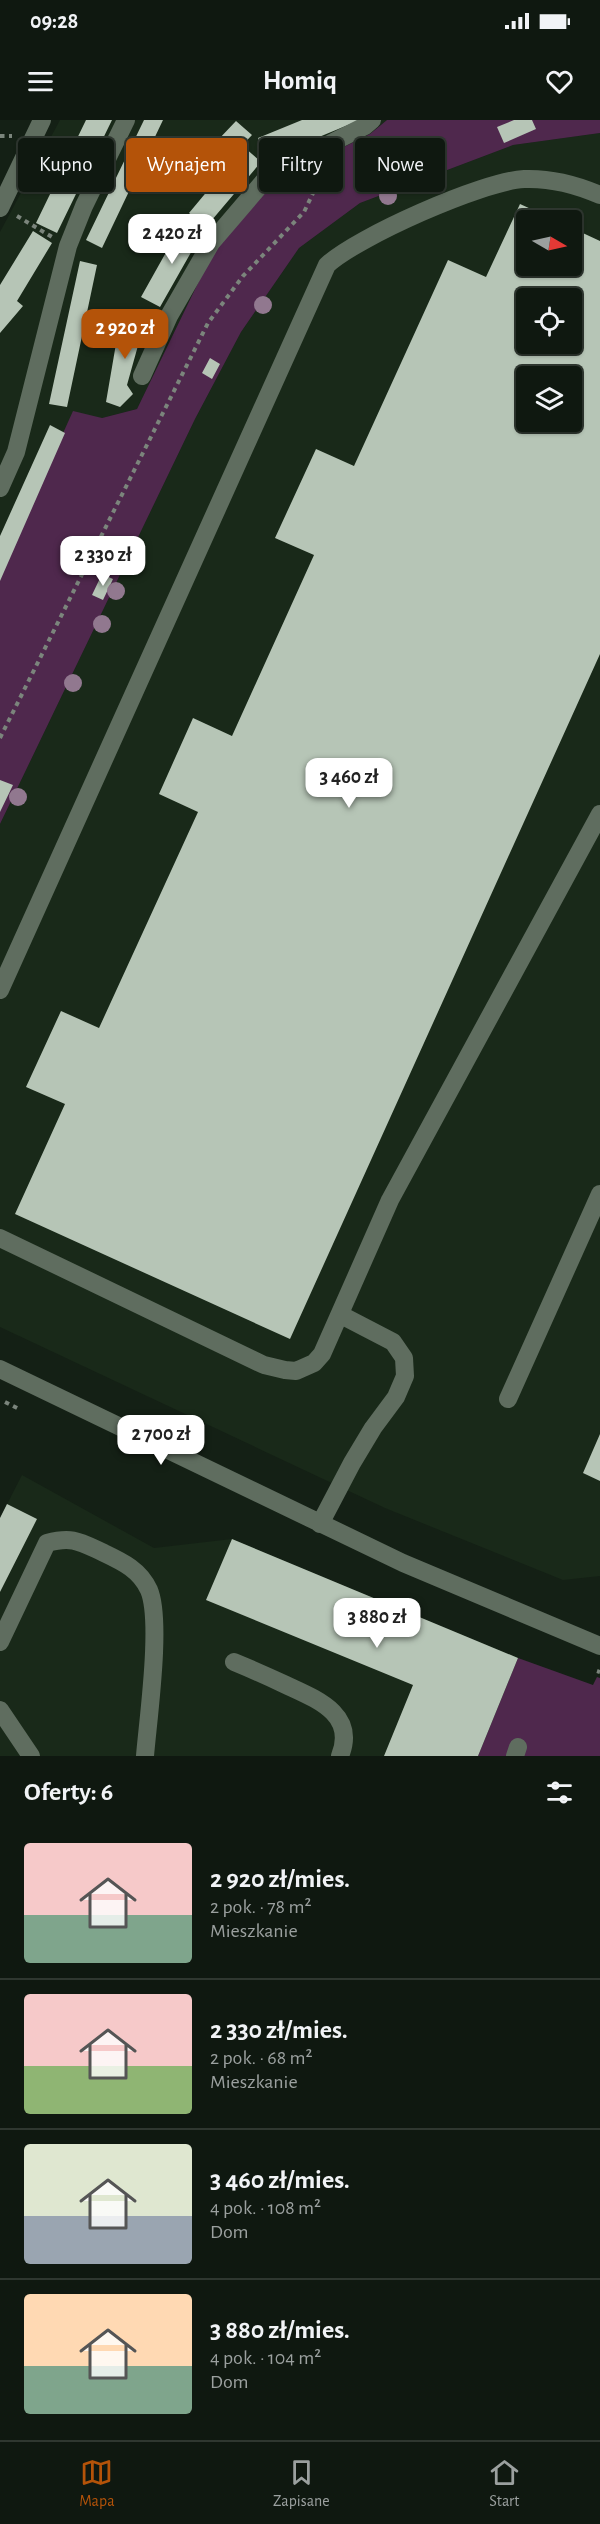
<!DOCTYPE html>
<html lang="pl">
<head>
<meta charset="utf-8">
<style>
	body { margin:0; font-family:"Alegreya Sans",sans-serif; background:#1d251e; color:#f1f3f6; height:100vh; display:flex; flex-direction:column; font-size:22px; white-space:nowrap }
	* { box-sizing:border-box; margin:0 }
	p { font-size:20px; color:#9ba09f }
	.icon { flex:none; width:33px; height:33px; fill:none; stroke:currentColor; stroke-width:2; stroke-linecap:round; stroke-linejoin:round }
	.map { position:relative; height:1636px; overflow:hidden }
	.details { display:flex; flex-direction:column; background:#0f1810; flex:1 }
	.details>* { flex:none }
	.top-card { position:absolute; left:18px; top:18px; width:564px; height:54px; display:flex; gap:12px }
	.needle { width:39px; rotate:99deg }
	.fabs { position:absolute; left:516px; top:90px; display:grid; gap:12px }
	.fabs a { display:grid; place-items:center; width:66px; height:66px; border-radius:6px; background:#0f1810; box-shadow:0 2px 4px #0004,0 0 0 2px #2f3730; font-size:30px }
	.price { position:absolute; translate:-50% -51px; padding:0 14px; border-radius:12px; background:#fff; color:#222; font-size:20px; line-height:39px; filter:drop-shadow(0 2px 3px #0008) }
	.price::after { content:''; position:absolute; left:50%; top:36px; width:18px; height:14px; margin-left:-9px; background:inherit; clip-path:polygon(0 0,100% 0,50% 100%) }
	.price.current { background:#b45309; color:#fff }
	ul { padding:0; list-style:none }
	li { display:flex; align-items:center; gap:18px; height:150px; padding:0 24px }
	li+li { border-top:2px solid #2f3730 }
	li span { display:grid; place-items:center; flex:none; width:168px; height:120px; border-radius:6px; color:#555 }
	li>.icon { margin-inline-start:auto }
	span .icon { width:72px; height:72px; fill:#fffc; stroke-width:1 }
	li b { font-size:26px }
	h2 { display:flex; justify-content:space-between; align-items:center; height:72px; padding:0 24px; font-size:26px }
	.chip { padding:0 21px; border-radius:6px; background:#0f1810; box-shadow:0 2px 4px #0004,0 0 0 2px #2f3730; font-size:21px; line-height:54px }
	.chip.current { background:#b45309; color:#fff }
	.status { display:flex; justify-content:space-between; align-items:center; height:42px; padding:0 30px; background:#0f1810; direction:ltr }
	.status svg { height:16px; fill:currentColor }
	header { display:flex; justify-content:space-between; align-items:center; height:78px; padding:0 24px; background:#0f1810; font-size:27px; font-weight:700 }
	.dock { display:flex; justify-content:space-around; align-items:center; height:84px; border-top:2px solid #2f3730; background:#0f1810; font-size:16px; color:#9ba09f }
	.dock a { display:grid; justify-items:center; gap:3px }
	.dock .current { color:#b45309 }
	.map>svg:first-child { display:block }
	.built { fill:#192919; fill-rule:evenodd }
	.green { fill:#4f284d }
	.building { fill:#b6c5b6; fill-rule:evenodd }
	.lines { fill:none; stroke-linecap:round; stroke-linejoin:round }
	.path { stroke:#7b857c; stroke-width:4; stroke-dasharray:4.5 4.5; stroke-linecap:butt }
	.minor { stroke:#5f6d5f; stroke-width:18 }
	.tree { fill:#91788f }
</style>
</head>
<body>
<div class="status"><b>09:28</b><svg viewBox="0 0 49 12"><path d="M0 12V9h3v3zM5 12V6h3v6zM10 12V3h3v9zM15 12V0h3v12zM26 1h20v11H26zM47 4h2v5h-2z"/></svg></div>
<header><svg class="icon" aria-label="menu" viewBox="0 0 24 24"><path d="M4 6h16M4 12h16M4 18h16"/></svg>Homiq<svg class="icon" aria-label="heart" viewBox="0 0 24 24"><path d="M12 20l-8-8c-3-5 5-10 8-4 3-6 11-1 8 4z"/></svg></header>
<div class="map">
<svg width="600" height="1636" viewBox="0 0 600 1636">
	<rect width="100%" height="100%" fill="#142015"/>
	<path class="built" d="M 60,0 L 387,0 L 370,14 L 275,61 L 215,128 L 137,289 L 102,298 L 0,453 L 0,112 Z
		M 600,13 L 600,1456 L 563,1460 L 385,1388 L 0,1207 L 0,704 L 195,299 L 241,212 L 299,128 L 360,83 L 513,25 ZM 526,100 L 572,100 L 572,146 L 526,146 ZM 526,178 L 572,178 L 572,224 L 526,224 ZM 526,256 L 572,256 L 572,302 L 526,302 Z
		M 22,1355 L 154,1428 L 232,1419 L 518,1538 L 478,1636 L 0,1636 L 0,1398 Z"/>
	<path class="green" d="M 387,0 L 600,0 L 600,13 L 513,25 L 360,83 L 299,128 L 241,212 L 195,299 L 0,704 L 0,453 L 73,291 L 102,298 L 137,289 L 215,128 L 275,61 L 370,14 Z
		M 518,1538 L 593,1565 L 597,1557 L 600,1558 L 600,1636 L 478,1636 Z"/>
	<path class="building" d="M 86,0 L 112,0 L 57,113 L 36,103 Z
		M 144,0 L 163,0 L 102,128 L 86,120 Z
		M 302,0 L 360,0 L 266,39 L 258,18 Z
		M 514,0 L 532,0 L 536,9 L 504,23 L 497,7 Z
		M 236,1 L 252,15 L 232,36 L 217,21 Z
		M 244,27 L 261,42 L 206,107 L 189,93 Z
		M 425,28 L 432,48 L 414,55 L 406,36 Z
		M 520,84 L 555,100 L 526,100 L 526,146 L 572,146 L 572,108 L 600,121 L 600,534 L 290,1219 L 15,1094 L 65,984 L 26,967 L 61,891 L 99,908 L 198,692 L 159,674 L 193,598 L 232,616 L 314,435 L 275,418 L 316,329 L 354,346 L 448,140 L 486,157 ZM 526,178 L 572,178 L 572,224 L 526,224 ZM 526,256 L 572,256 L 572,302 L 526,302 Z
		M 183,102 L 202,113 L 160,187 L 141,177 Z
		M 33,111 L 52,123 L 17,181 L 23,186 L 0,213 L 0,165 Z
		M 80,141 L 97,145 L 67,287 L 49,284 Z
		M 130,194 L 149,205 L 139,222 L 127,265 L 133,274 L 120,287 L 106,282 L 118,212 Z
		M 210,238 L 220,244 L 212,259 L 202,253 Z
		M 50,305 L 65,313 L 0,461 L 0,416 Z
		M 102,454 L 113,459 L 103,480 L 92,475 Z
		M 0,660 L 13,665 L 0,692 Z
		M 600,1314 L 600,1361 L 583,1353 Z
		M 7,1384 L 37,1399 L 0,1472 L 0,1398 Z
		M 232,1419 L 518,1538 L 478,1636 L 384,1636 L 413,1565 L 206,1480 Z"/>
	<g class="lines">
		<path class="path" d="M 0,16 L 12,16
			M 17,96 L 52,117
			M 0,618 L 208,203 L 243,156 L 304,92 L 325,48
			M 5,1282 L 21,1290
			M 597,1551 L 600,1552"/>
		<path class="minor" d="M 0,88 L 42,0
			M 142,256 L 169,196 L 211,123 L 270,54 L 365,6 L 372,0
			M 0,368 L 16,332 L 68,126 L 84,86 L 126,0
			M 0,870 L 327,145 C 357,117 483,61 524,59 C 550,58 577,65 600,75
			M 0,1118 L 264,1245 L 285,1250 L 296,1251 L 314,1243 L 322,1234 L 390,1080 L 600,694
			M 0,1249 L 403,1443 L 600,1526
			M 508,1279 L 600,1074
			M 320,1404 L 352,1343 L 373,1308 L 396,1277 L 405,1256 L 404,1238 L 393,1222 L 341,1195
			M 0,1522 L 47,1423 C 73,1416 80,1422 104,1433 C 123,1442 140,1450 149,1470 C 162,1501 148,1599 145,1636
			M 234,1542 C 251,1549 269,1557 286,1565 C 316,1579 357,1594 340,1636
			M 0,1590 L 31,1636
			M 515,1636 L 518,1627"/>
	</g>
	<g class="tree">
		<circle cx="429" cy="60" r="9"/>
		<circle cx="388" cy="76" r="9"/>
		<circle cx="263" cy="185" r="9"/>
		<circle cx="116" cy="471" r="9"/>
		<circle cx="102" cy="504" r="9"/>
		<circle cx="73" cy="563" r="9"/>
		<circle cx="18" cy="677" r="9"/>
	</g>
</svg>
<div class="fabs">
<a><svg class="needle" viewBox="-14 -14 28 28"><path d="M0-13l5 13h-10z" fill="#e53935"/><path d="M0 13l5-13h-10z" fill="#9ba09f"/></svg></a>
<a><svg class="icon" aria-label="locate" viewBox="0 0 24 24"><circle cx="12" cy="12" r="6"/><path d="M12 2v4M12 18v4M2 12h4M18 12h4"/></svg></a>
<a><svg class="icon" aria-label="layers" viewBox="0 0 24 24"><path d="M12 4l9 5-9 5-9-5zM3 14l9 5 9-5"/></svg></a>
</div>
<b class="price" style="left:172px;top:145px">2 420 zł</b>
<b class="price current" style="left:125px;top:240px">2 920 zł</b>
<b class="price" style="left:103px;top:467px">2 330 zł</b>
<b class="price" style="left:349px;top:689px">3 460 zł</b>
<b class="price" style="left:161px;top:1346px">2 700 zł</b>
<b class="price" style="left:377px;top:1529px">3 880 zł</b>
<div class="top-card">
<a class="chip">Kupno</a>
<a class="chip current">Wynajem</a>
<a class="chip">Filtry</a>
<a class="chip">Nowe</a>
</div>
</div>
<section class="details">
<h2>Oferty: 6<svg class="icon" aria-label="filters" viewBox="0 0 24 24"><path d="M4 7h16M4 17h16"/><circle cx="9" cy="7" r="2"/><circle cx="15" cy="17" r="2"/></svg></h2>
<ul>
<li><span style="background:linear-gradient(#f6c9c9 60%,#7fa58c 0)"><svg class="icon" aria-label="home" viewBox="0 0 24 24"><path d="M3 11l9-7 9 7M6 9v11h12V9"/></svg></span><div><b>2 920 zł/mies.</b><p>2 pok. · 78 m²</p><p>Mieszkanie</p></div></li>
<li><span style="background:linear-gradient(#f6c9c9 60%,#8fb573 0)"><svg class="icon" aria-label="home" viewBox="0 0 24 24"><path d="M3 11l9-7 9 7M6 9v11h12V9"/></svg></span><div><b>2 330 zł/mies.</b><p>2 pok. · 68 m²</p><p>Mieszkanie</p></div></li>
<li><span style="background:linear-gradient(#dfe7d0 60%,#9aa5b1 0)"><svg class="icon" aria-label="home" viewBox="0 0 24 24"><path d="M3 11l9-7 9 7M6 9v11h12V9"/></svg></span><div><b>3 460 zł/mies.</b><p>4 pok. · 108 m²</p><p>Dom</p></div></li>
<li><span style="background:linear-gradient(#ffd9b3 60%,#7fa58c 0)"><svg class="icon" aria-label="home" viewBox="0 0 24 24"><path d="M3 11l9-7 9 7M6 9v11h12V9"/></svg></span><div><b>3 880 zł/mies.</b><p>4 pok. · 104 m²</p><p>Dom</p></div></li>
</ul>
</section>
<nav class="dock">
<a class="current"><svg class="icon" aria-label="map" viewBox="0 0 24 24"><path d="M3 6l6-2 6 2 6-2v14l-6 2-6-2-6 2zM9 4v14M15 6v14"/></svg>Mapa</a>
<a><svg class="icon" aria-label="saved" viewBox="0 0 24 24"><path d="M7 4h10v16l-5-4-5 4z"/></svg>Zapisane</a>
<a><svg class="icon" aria-label="home" viewBox="0 0 24 24"><path d="M3 11l9-7 9 7M6 9v11h12V9"/></svg>Start</a>
</nav>
</body>
</html>
